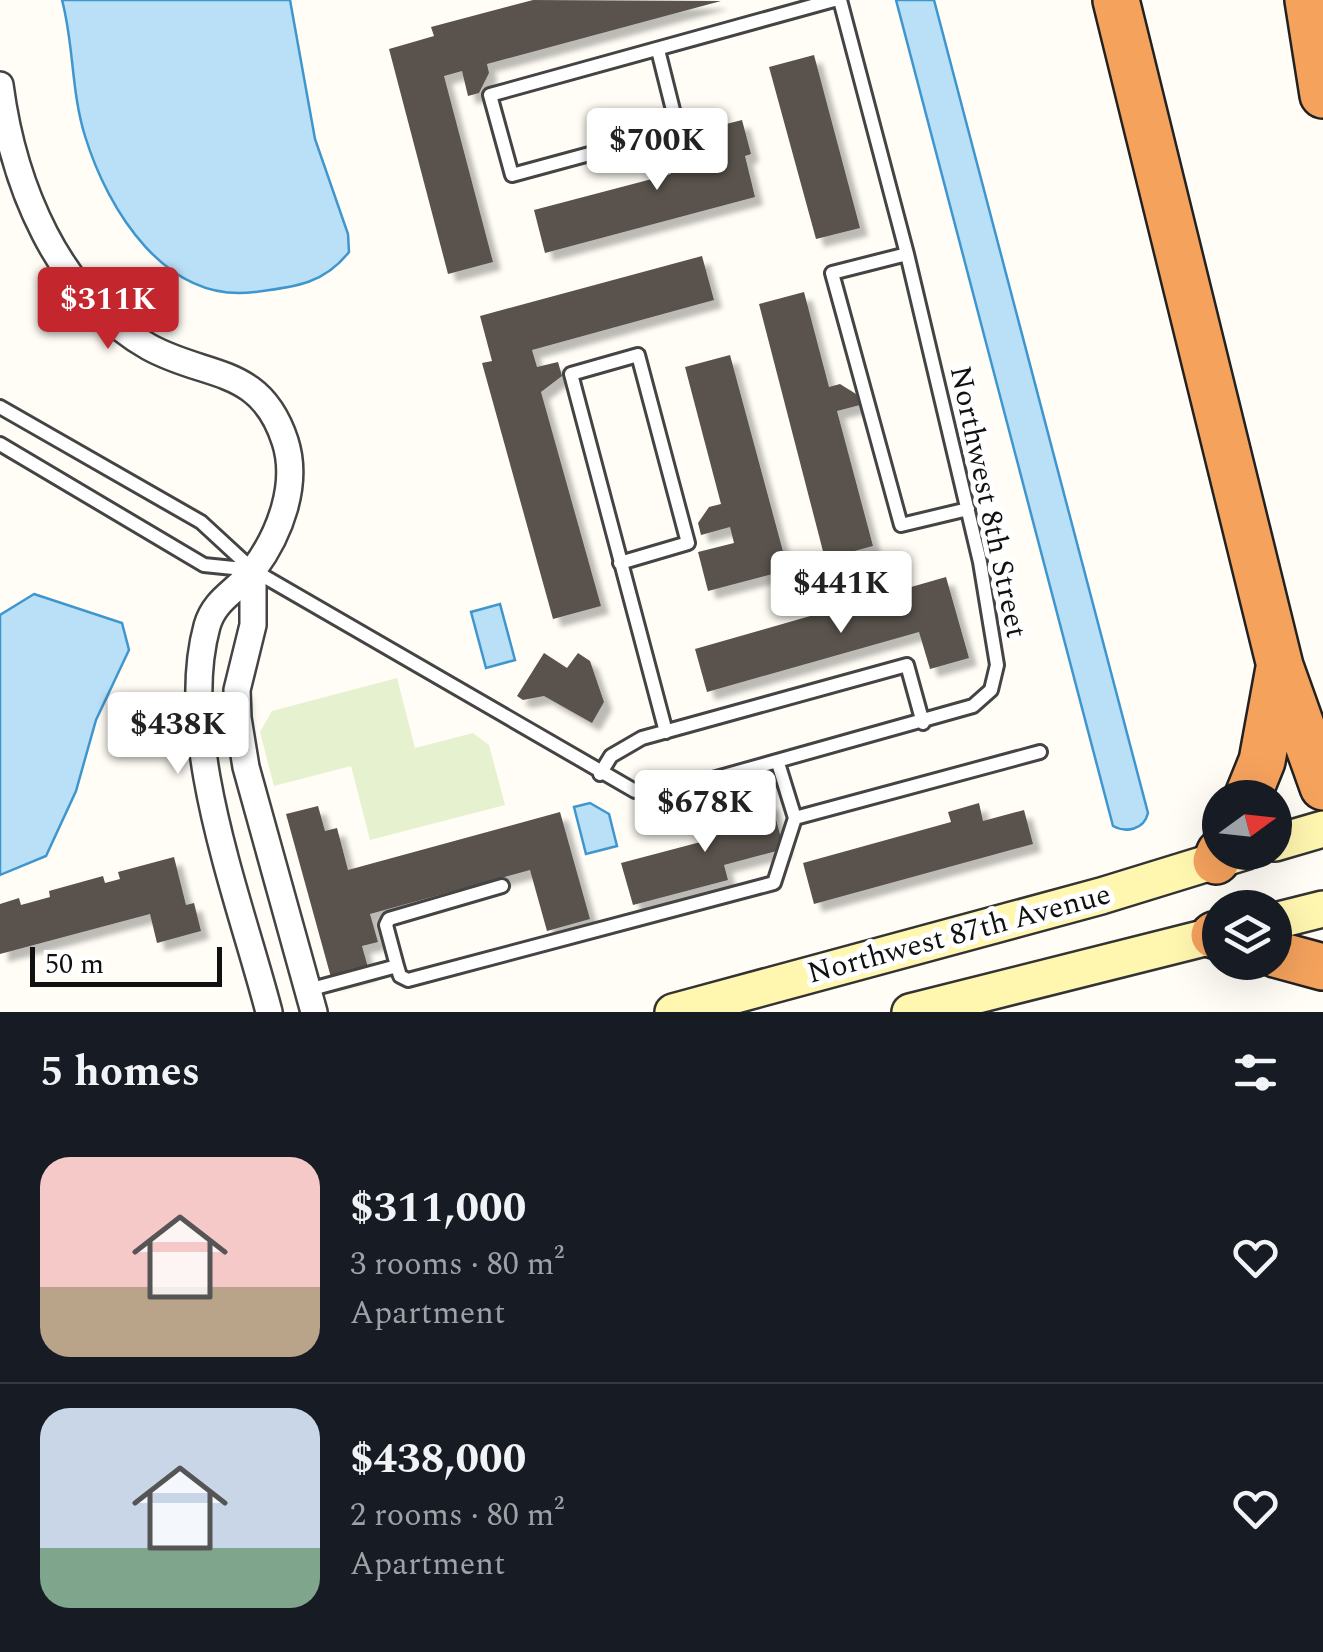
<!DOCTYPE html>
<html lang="en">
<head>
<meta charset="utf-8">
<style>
	body { margin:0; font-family:Spectral,serif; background:#20242c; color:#f1f3f6; height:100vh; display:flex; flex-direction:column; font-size:38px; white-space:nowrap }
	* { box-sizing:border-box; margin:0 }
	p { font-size:32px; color:#9ea1a6 }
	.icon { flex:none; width:55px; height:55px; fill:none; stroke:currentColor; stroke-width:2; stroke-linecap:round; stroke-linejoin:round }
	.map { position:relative; height:1012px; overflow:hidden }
	.panel { display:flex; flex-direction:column; background:#171b24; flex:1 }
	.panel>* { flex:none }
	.needle { width:65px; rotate:75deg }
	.fabs { position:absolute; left:1202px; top:780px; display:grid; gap:20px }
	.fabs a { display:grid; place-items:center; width:90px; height:90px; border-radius:50%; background:#171b24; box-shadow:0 10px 40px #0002; font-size:50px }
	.scale { position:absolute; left:30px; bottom:25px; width:192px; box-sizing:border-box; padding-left:10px; border:5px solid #111; border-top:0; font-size:28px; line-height:35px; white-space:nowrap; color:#111; -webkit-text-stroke:8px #fff; paint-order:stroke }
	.price { position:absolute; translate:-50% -85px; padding:0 22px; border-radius:10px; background:#fff; color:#222; font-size:32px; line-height:65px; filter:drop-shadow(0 2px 5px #0008) }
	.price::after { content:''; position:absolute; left:50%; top:60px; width:30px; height:22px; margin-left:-15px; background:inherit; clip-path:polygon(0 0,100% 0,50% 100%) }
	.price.selected { background:#c4262e; color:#fff }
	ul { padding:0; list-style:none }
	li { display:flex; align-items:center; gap:30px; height:250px; padding:0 40px }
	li+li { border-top:2px solid #363941 }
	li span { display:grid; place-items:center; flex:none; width:280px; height:200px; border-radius:30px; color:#555 }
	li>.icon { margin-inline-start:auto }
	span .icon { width:120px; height:120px; fill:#fffc; stroke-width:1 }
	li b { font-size:42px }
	h2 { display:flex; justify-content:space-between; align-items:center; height:120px; padding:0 40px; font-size:42px }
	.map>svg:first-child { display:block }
	.pitch { fill:#e6f2cf }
	.water { fill:#b9e0f7; stroke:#3f96cf; stroke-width:2.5 }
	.building { fill:#5a524d; filter:url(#shadow) }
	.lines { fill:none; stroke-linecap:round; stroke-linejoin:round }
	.lane-casing { stroke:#444; stroke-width:18 }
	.street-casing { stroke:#444; stroke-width:30 }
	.secondary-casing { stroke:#333; stroke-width:40 }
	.highway-casing { stroke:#222; stroke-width:50 }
	.lane { stroke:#fff; stroke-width:12 }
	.street { stroke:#fff; stroke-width:25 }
	.secondary { stroke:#fff6b0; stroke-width:35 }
	.highway { stroke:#f5a25d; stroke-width:45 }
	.labels { text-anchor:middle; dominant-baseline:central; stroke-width:10; stroke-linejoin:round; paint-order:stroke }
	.street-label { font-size:30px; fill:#111; stroke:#fff }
</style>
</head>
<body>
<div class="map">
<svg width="1323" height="1012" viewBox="0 0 1323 1012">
	<defs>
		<filter id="shadow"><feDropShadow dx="8" dy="8" stdDeviation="2.5" flood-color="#0004"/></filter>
	</defs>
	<rect width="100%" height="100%" fill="#fffdf5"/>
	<path class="pitch" d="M 397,678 L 415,748 L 473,733 L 489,745 L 505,805 L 370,840 L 351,766 L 274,786 L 260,732 L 272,711 Z"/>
	<path class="water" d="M 62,0 L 290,0 L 315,139 L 348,234 L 349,252 C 324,284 295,287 255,292 C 166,304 108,211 85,136 C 71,91 74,45 62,0 Z
		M 896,0 L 934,0 L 1148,813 C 1144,830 1126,833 1113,826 Z
		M 34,594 L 122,623 L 129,650 L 96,720 L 76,791 L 46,856 L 0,875 L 0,615 Z
		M 500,604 L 515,660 L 486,668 L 471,612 Z
		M 590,803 L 609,814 L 617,846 L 586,854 L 574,807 Z"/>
	<path class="building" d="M 533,0 L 721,1 L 487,64 L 489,73 L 479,93 L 468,96 L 462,71 L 444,76 L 493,262 L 448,274 L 389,49 L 434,36 L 431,27 Z
		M 814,55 L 860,228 L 816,239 L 769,67 Z
		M 742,120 L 751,154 L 745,156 L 755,197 L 545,253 L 534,210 L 671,174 L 668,163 L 675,145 L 688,142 L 695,167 L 708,163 L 699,131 Z
		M 702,256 L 714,300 L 532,350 L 537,367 L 558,362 L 562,376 L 541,392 L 601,606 L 553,619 L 482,363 L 492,361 L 480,316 Z
		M 804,292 L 829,387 L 840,384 L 856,394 L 860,405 L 837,411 L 873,546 L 825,559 L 759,304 Z
		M 730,355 L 788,570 L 708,591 L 698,552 L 734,543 L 730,527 L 701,535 L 698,523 L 709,507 L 721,504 L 685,367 Z
		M 946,577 L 969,658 L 930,669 L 919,632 L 707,692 L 695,649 Z
		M 544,653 L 567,668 L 578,653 L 590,661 L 604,702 L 592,723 L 544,696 L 523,700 L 517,696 Z
		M 771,801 L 784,849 L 724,865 L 728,880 L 633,905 L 621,863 L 712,839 L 706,819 Z
		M 979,803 L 983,821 L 1024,810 L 1033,844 L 814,904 L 803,863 L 951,822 L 948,812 Z
		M 318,806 L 325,831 L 337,828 L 348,870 L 560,812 L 590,919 L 547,931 L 530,870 L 370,914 L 378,942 L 362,946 L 369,971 L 332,981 L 286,814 Z
		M 174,857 L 186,905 L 194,903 L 201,931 L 157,943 L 150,914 L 0,954 L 0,904 L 19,898 L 21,905 L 50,897 L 49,891 L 103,876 L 105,883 L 120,879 L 118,872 Z"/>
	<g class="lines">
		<defs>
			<path id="lane" d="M 658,50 L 678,130 L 512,175 L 490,95 L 834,0
				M 907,254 L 832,273 L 901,525 L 968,509
				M 0,407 L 201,522 L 253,570 L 635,791 L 670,791 L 973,706 L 991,690 L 997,665 L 980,562 L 907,254 L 840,0
				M 0,444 L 204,565 L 253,570
				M 620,563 L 688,543 L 638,355 L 571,374 L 666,732
				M 778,763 L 795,818
				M 600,774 L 611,756 L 642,738 L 907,665 L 923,723
				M 397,966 L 386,925 L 389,919 L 502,886
				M 308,990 L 397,966 L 400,976 L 408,980 L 774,883 L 795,818 L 1040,752"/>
			<path id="street" d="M 0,85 C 13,184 57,295 149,347 C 207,379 260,365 285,441 C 299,484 280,534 254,569 C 238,591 215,598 207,626 C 176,739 240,900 269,1012
				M 253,570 L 253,625 L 237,690 L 238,718 L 246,767 L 314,1012"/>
			<path id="secondary" d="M 1275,843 L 1323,829
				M 1275,921 L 1323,909
				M 673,1012 L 1101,896 L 1244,852
				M 910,1012 L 1220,934"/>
			<path id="highway" d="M 1116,0 L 1280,666 L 1323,787
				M 1308,0 L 1323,95
				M 1247,798 L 1262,761 L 1279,668
				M 1216,861 L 1220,852
				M 1214,935 L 1220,937
				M 1275,954 L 1323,967"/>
		</defs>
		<use href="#lane" class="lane-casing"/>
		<use href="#street" class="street-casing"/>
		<use href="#secondary" class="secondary-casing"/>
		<use href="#highway" class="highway-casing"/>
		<use href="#lane" class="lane"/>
		<use href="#street" class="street"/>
		<use href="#secondary" class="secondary"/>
		<use href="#highway" class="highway"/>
	</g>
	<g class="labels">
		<g class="street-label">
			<text transform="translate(988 502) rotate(78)">Northwest 8th Street</text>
			<text transform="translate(959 934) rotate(-15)">Northwest 87th Avenue</text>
		</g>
	</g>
</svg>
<div class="fabs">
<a><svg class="needle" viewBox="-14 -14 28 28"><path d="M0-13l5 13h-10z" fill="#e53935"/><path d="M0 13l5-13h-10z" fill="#9ea1a6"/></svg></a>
<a><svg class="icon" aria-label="layers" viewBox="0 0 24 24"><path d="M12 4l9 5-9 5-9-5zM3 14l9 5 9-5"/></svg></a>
</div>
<div class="scale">50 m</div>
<b class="price" style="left:657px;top:193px">$700K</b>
<b class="price selected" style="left:108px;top:352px">$311K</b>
<b class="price" style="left:841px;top:636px">$441K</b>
<b class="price" style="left:178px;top:777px">$438K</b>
<b class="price" style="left:705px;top:855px">$678K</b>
</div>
<section class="panel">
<h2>5 homes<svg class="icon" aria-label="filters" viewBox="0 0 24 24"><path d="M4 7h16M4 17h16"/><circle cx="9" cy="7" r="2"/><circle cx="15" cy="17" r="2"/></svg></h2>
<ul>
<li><span style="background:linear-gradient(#f6c9c9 65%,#b9a48a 0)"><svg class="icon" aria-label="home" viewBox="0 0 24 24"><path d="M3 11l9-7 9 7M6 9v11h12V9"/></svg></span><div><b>$311,000</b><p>3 rooms · 80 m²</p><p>Apartment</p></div><svg class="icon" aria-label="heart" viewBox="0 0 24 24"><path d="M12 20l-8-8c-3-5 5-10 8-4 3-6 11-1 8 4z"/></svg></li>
<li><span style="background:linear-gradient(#c9d6e8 70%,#7fa58c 0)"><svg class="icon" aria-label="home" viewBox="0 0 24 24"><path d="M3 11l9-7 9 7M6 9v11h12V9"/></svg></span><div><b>$438,000</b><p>2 rooms · 80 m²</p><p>Apartment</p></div><svg class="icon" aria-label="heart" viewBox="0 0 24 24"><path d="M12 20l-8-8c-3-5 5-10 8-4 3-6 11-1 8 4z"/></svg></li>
</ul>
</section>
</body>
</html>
